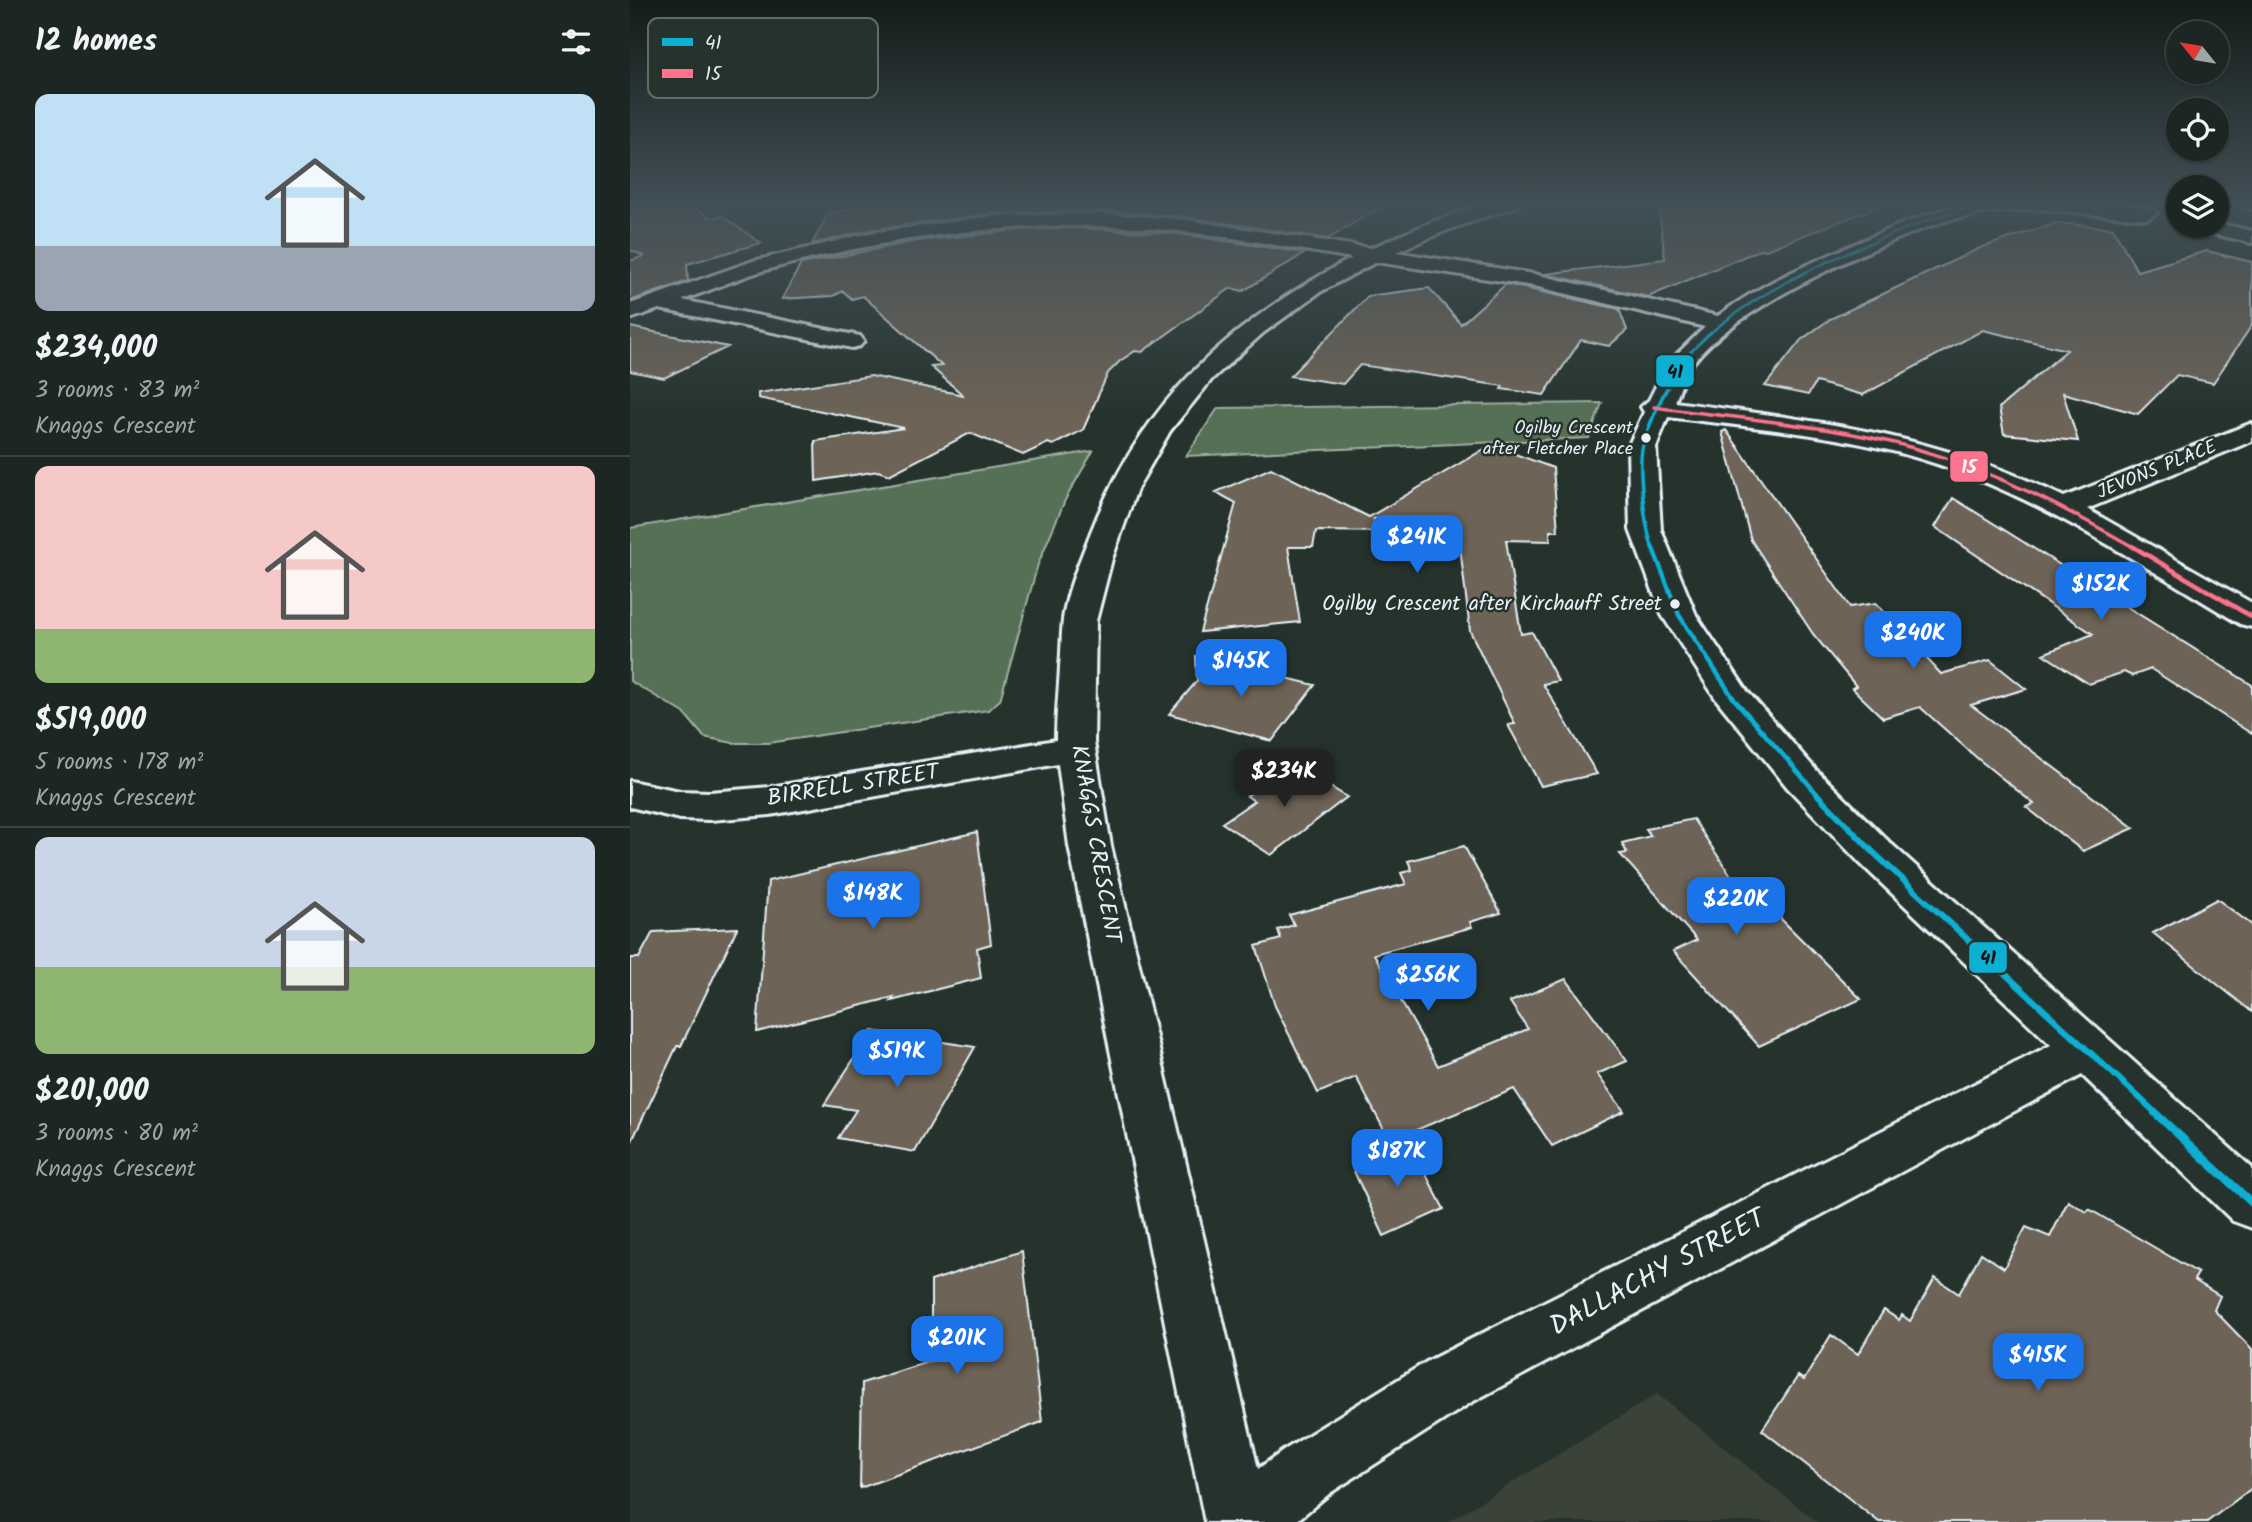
<!DOCTYPE html>
<html lang="en">
<head>
<meta charset="utf-8">
<style>
	body { margin:0; font-family:Kalam,sans-serif; background:#252e2a; color:#f1f3f6; height:100vh; display:flex; flex-direction:column; font-size:26px; white-space:nowrap }
	* { box-sizing:border-box; margin:0 }
	p { font-size:23px; color:#a0a5a5 }
	.icon { flex:none; width:38px; height:38px; fill:none; stroke:currentColor; stroke-width:2; stroke-linecap:round; stroke-linejoin:round }
	.map { position:relative; flex:1; overflow:hidden }
	.drawer { display:flex; flex-direction:column; background:#1c2622; width:630px }
	.drawer>* { flex:none }
	.needle { width:46px; rotate:300deg }
	.buttons { position:absolute; left:1536px; top:21px; display:grid; gap:14px }
	.buttons a { display:grid; place-items:center; width:63px; height:63px; border-radius:50%; background:#1c2622; box-shadow:0 2px 5px #0004,0 0 0 2px #3a4340; font-size:35px }
	.price { position:absolute; translate:-50% -60px; padding:0 16px; border-radius:14px; background:#1a73e8; color:#fff; font-size:23px; line-height:46px; filter:drop-shadow(0 2px 4px #0008) }
	.price::after { content:''; position:absolute; left:50%; top:42px; width:21px; height:16px; margin-left:-10px; background:inherit; clip-path:polygon(0 0,100% 0,50% 100%) }
	.price.selected { background:#222; color:#fff }
	ul { padding:0; list-style:none }
	li { display:grid; align-content:center; gap:14px; height:371px; padding:0 35px }
	li+li { border-top:2px solid #3a4340 }
	li span { display:grid; place-items:center; height:217px; border-radius:14px; color:#555 }
	li>.icon { margin-inline-start:auto }
	span .icon { width:126px; height:126px; fill:#fffc; stroke-width:1 }
	li b { font-size:30px }
	h2 { display:flex; justify-content:space-between; align-items:center; height:84px; padding:0 35px; font-size:30px }
	main { display:flex; flex:1; min-height:0 }
	.map>svg:first-child { display:block }
	.built { fill:#3b4239 }
	.green { fill:#576f54; stroke:#a0b0a6; stroke-width:2 }
	.building { fill:#6d6456; stroke:#e8f1f8; stroke-width:2 }
	.lines { fill:none; stroke-linecap:round; stroke-linejoin:round }
	.minor-casing { stroke:#e8f1f8; stroke-width:6 }
	.major-casing { stroke:#e8f1f8; stroke-width:6 }
	.minor { fill:#26332d; fill-rule:evenodd }
	.major { fill:#26332d; fill-rule:evenodd }
	.bus-1-far4-casing { stroke:#26332d; stroke-width:5 }
	.bus-1-far3-casing { stroke:#26332d; stroke-width:7 }
	.bus-1-far2-casing { stroke:#26332d; stroke-width:9 }
	.bus-1-far1-casing { stroke:#26332d; stroke-width:11 }
	.bus-1-casing { stroke:#26332d; stroke-width:13 }
	.bus-2-far1-casing { stroke:#26332d; stroke-width:7 }
	.bus-2-casing { stroke:#26332d; stroke-width:9 }
	.bus-1-far4 { stroke:#0dafd3; stroke-width:2.5 }
	.bus-1-far3 { stroke:#0dafd3; stroke-width:3.5 }
	.bus-1-far2 { stroke:#0dafd3; stroke-width:4.5 }
	.bus-1-far1 { stroke:#0dafd3; stroke-width:6 }
	.bus-1 { stroke:#0dafd3; stroke-width:8 }
	.bus-2-far1 { stroke:#fc738d; stroke-width:3.5 }
	.bus-2 { stroke:#fc738d; stroke-width:4.5 }
	.bus-dot { fill:#e8f1f8; stroke:#26332d; stroke-width:2.5 }
	.labels { text-anchor:middle; dominant-baseline:central; stroke-width:5; stroke-linejoin:round; paint-order:stroke }
	.far-bus-label { font-size:18px; fill:#e8f1f8; stroke:#26332d; text-anchor:end }
	.far-street-label { font-size:19px; fill:#e8f1f8; stroke:#26332d }
	.bus-label { font-size:21px; fill:#e8f1f8; stroke:#26332d; text-anchor:end }
	.street-label { font-size:23px; fill:#e8f1f8; stroke:#26332d }
	.near-street-label { font-size:28px; fill:#e8f1f8; stroke:#26332d }
	.key { fill:#26332d; stroke:#606c6a; stroke-width:2 }
	.key-label { font-size:19px; fill:#e8f1f8 }
	.line-badge { stroke:#26332d; stroke-width:2.5 }
	.badge-label { font-size:19px; text-anchor:middle; font-weight:bold; fill:#fff }
	.pale-badge-label { font-size:19px; text-anchor:middle; font-weight:bold; fill:#111 }
</style>
</head>
<body>
<main>
<section class="drawer">
<h2>12 homes<svg class="icon" aria-label="filters" viewBox="0 0 24 24"><path d="M4 7h16M4 17h16"/><circle cx="9" cy="7" r="2"/><circle cx="15" cy="17" r="2"/></svg></h2>
<ul>
<li><span style="background:linear-gradient(#bfe0f5 70%,#9aa5b1 0)"><svg class="icon" aria-label="home" viewBox="0 0 24 24"><path d="M3 11l9-7 9 7M6 9v11h12V9"/></svg></span><div><b>$234,000</b><p>3 rooms · 83 m²</p><p>Knaggs Crescent</p></div></li>
<li><span style="background:linear-gradient(#f6c9c9 75%,#8fb573 0)"><svg class="icon" aria-label="home" viewBox="0 0 24 24"><path d="M3 11l9-7 9 7M6 9v11h12V9"/></svg></span><div><b>$519,000</b><p>5 rooms · 178 m²</p><p>Knaggs Crescent</p></div></li>
<li><span style="background:linear-gradient(#c9d6e8 60%,#8fb573 0)"><svg class="icon" aria-label="home" viewBox="0 0 24 24"><path d="M3 11l9-7 9 7M6 9v11h12V9"/></svg></span><div><b>$201,000</b><p>3 rooms · 80 m²</p><p>Knaggs Crescent</p></div></li>
</ul>
</section>
<div class="map">
<svg width="1622" height="1522" viewBox="0 0 1622 1522">
	<rect width="100%" height="100%" fill="#26332d"/>
	<filter id="ink" filterUnits="userSpaceOnUse"><feTurbulence type="fractalNoise" baseFrequency=".0143" numOctaves="2"/><feDisplacementMap in="SourceGraphic" scale="14" xChannelSelector="R" yChannelSelector="G"/><feConvolveMatrix kernelMatrix="1 2 1 2 8 2 1 2 1" color-interpolation-filters="sRGB"/></filter>
	<g filter="url(#ink)">
		<path class="built" d="M 1027,1394 L 1187,1522 L 818,1522 Z"/>
		<path class="green" d="M 972,403 L 959,438 L 556,456 L 588,408 Z
			M 463,451 L 435,500 L 408,564 L 370,700 L 358,710 L 138,743 L 103,743 L 74,737 L 54,713 L 0,681 L 0,528 Z"/>
		<path class="building" d="M 0,202 L 57,202 L 80,218 L 92,216 L 131,243 L 57,264 L 58,281 L 0,301 L 0,261 L 14,256 L 0,250 Z
			M 250,202 L 758,202 L 698,239 L 549,216 L 474,211 L 365,213 L 239,230 L 182,244 L 198,214 Z
			M 1028,202 L 1251,202 L 1252,205 L 1136,250 L 1132,249 L 1018,297 L 915,274 L 1035,259 Z
			M 1426,223 L 1483,228 L 1507,271 L 1577,251 L 1622,262 L 1622,325 L 1583,383 L 1547,375 L 1508,414 L 1433,393 L 1448,441 L 1374,434 L 1369,408 L 1437,350 L 1353,330 L 1233,395 L 1186,382 L 1178,395 L 1135,386 L 1171,340 L 1200,319 L 1350,248 Z
			M 444,228 L 549,234 L 675,253 L 613,291 L 601,288 L 512,352 L 505,351 L 490,361 L 478,373 L 453,430 L 423,445 L 418,443 L 393,455 L 340,433 L 259,475 L 248,471 L 186,481 L 185,441 L 274,428 L 128,398 L 128,393 L 241,376 L 333,395 L 301,367 L 312,366 L 233,296 L 222,299 L 213,291 L 203,296 L 152,299 L 171,264 L 287,241 L 391,230 Z
			M 876,284 L 989,309 L 997,330 L 979,346 L 951,340 L 914,395 L 871,389 L 873,386 L 730,365 L 713,384 L 660,376 L 738,296 L 799,288 L 831,324 Z
			M 0,327 L 98,347 L 34,378 L 0,371 Z
			M 1096,430 L 1220,607 L 1246,603 L 1311,674 L 1360,660 L 1396,689 L 1341,705 L 1504,828 L 1453,851 L 1396,807 L 1404,804 L 1347,758 L 1290,707 L 1253,718 L 1222,688 L 1226,686 L 1183,634 L 1121,540 L 1092,432 Z
			M 861,445 L 923,468 L 928,531 L 920,531 L 920,541 L 876,540 L 891,634 L 902,632 L 928,681 L 913,684 L 967,774 L 911,786 L 878,725 L 885,724 L 840,631 L 827,521 L 743,519 L 769,532 L 686,531 L 683,547 L 658,547 L 670,622 L 570,632 L 606,503 L 586,492 L 641,468 L 739,517 Z
			M 1323,498 L 1622,685 L 1622,734 L 1521,669 L 1502,676 L 1494,672 L 1459,684 L 1413,654 L 1463,634 L 1305,527 Z
			M 566,656 L 685,685 L 642,741 L 539,714 L 567,681 Z
			M 661,763 L 717,797 L 641,855 L 592,823 L 624,801 L 617,796 Z
			M 1063,819 L 1110,889 L 1118,886 L 1231,999 L 1129,1046 L 1043,951 L 1067,940 L 990,854 L 997,853 L 992,843 L 1021,836 L 1016,829 Z
			M 347,832 L 361,944 L 347,948 L 351,978 L 261,1001 L 264,997 L 127,1032 L 138,881 Z
			M 834,846 L 871,913 L 840,922 L 842,927 L 744,954 L 808,1066 L 898,1029 L 880,1002 L 936,979 L 997,1061 L 967,1074 L 994,1111 L 922,1146 L 884,1089 L 760,1141 L 726,1077 L 688,1093 L 645,1006 L 626,946 L 651,939 L 648,930 L 664,925 L 659,915 L 776,884 L 771,873 L 782,870 L 778,861 Z
			M 1587,899 L 1622,925 L 1622,1012 L 1523,933 Z
			M 107,928 L 51,1046 L 47,1046 L 0,1145 L 0,958 L 9,958 L 23,932 Z
			M 242,1031 L 345,1047 L 285,1152 L 208,1138 L 226,1110 L 194,1105 Z
			M 779,1142 L 814,1209 L 754,1236 L 722,1167 Z
			M 1438,1201 L 1457,1212 L 1459,1209 L 1568,1273 L 1564,1280 L 1590,1296 L 1584,1310 L 1622,1349 L 1622,1488 L 1577,1522 L 1249,1522 L 1132,1430 L 1168,1376 L 1174,1380 L 1201,1335 L 1228,1354 L 1254,1310 L 1269,1320 L 1272,1315 L 1280,1321 L 1305,1278 L 1329,1294 L 1351,1253 L 1374,1268 L 1396,1227 L 1420,1237 Z
			M 392,1251 L 412,1422 L 230,1488 L 232,1383 L 301,1361 L 301,1281 Z"/>
		<g class="lines">
			<defs>
				<path id="minor" d="M 860,202 L 889,202 L 887,206 L 818,230 L 766,252 L 904,274 L 1088,316 C 1130,284 1179,264 1227,243 C 1272,224 1317,202 1366,202 C 1353,218 1330,216 1312,222 C 1246,245 1091,312 1057,372 C 1052,381 1049,392 1045,402 C 1187,421 1302,433 1434,497 L 1622,423 L 1622,441 L 1457,509 L 1622,603 L 1622,627 L 1610,624 C 1503,560 1396,487 1274,454 C 1197,433 1117,427 1038,417 L 1026,447 L 1031,530 L 1066,615 L 1117,691 L 1186,770 L 1259,842 L 1622,1168 L 1622,1228 L 1603,1221 L 1452,1075 L 840,1403 L 700,1493 L 665,1522 L 575,1522 L 439,846 L 428,764 L 140,815 L 80,820 L 50,819 L 0,807 L 0,781 L 50,791 L 80,792 L 140,787 L 426,740 C 426,715 429,690 430,666 C 432,648 431,630 434,613 C 439,585 451,558 461,532 C 513,400 599,323 722,258 C 664,249 607,237 549,231 C 409,216 267,234 132,271 C 105,279 79,291 52,300 L 230,336 L 234,341 L 230,346 L 222,348 L 29,309 L 0,319 L 0,304 L 123,261 L 240,233 L 365,216 L 474,214 L 549,219 L 741,248 L 804,221 ZM 746,262 L 904,286 L 1075,327 L 1037,364 L 1019,400 L 1011,407 L 1014,412 L 998,447 L 1000,530 L 1032,615 L 1086,699 L 1158,788 L 1230,863 L 1421,1045 L 798,1361 L 656,1449 L 628,1469 L 481,846 L 464,742 L 466,621 L 482,559 L 507,489 L 540,431 L 582,379 L 633,333 L 690,292 Z"/>
				<path id="major" d="M 1343,202 C 1371,202 1515,198 1527,213 L 1517,219 L 1408,209 L 1348,213 L 1339,207 Z
					M 1609,202 L 1622,202 L 1622,209 L 1611,206 Z
					M 1587,223 L 1622,231 L 1622,243 L 1567,230 L 1564,226 L 1587,226 Z"/>
			</defs>
			<use href="#minor" class="minor-casing"/>
			<use href="#major" class="major-casing"/>
			<use href="#minor" class="minor"/>
			<use href="#major" class="major"/>
			<defs>
				<path id="bus-1-far4" d="M 1059,354 C 1115,291 1227,247 1306,217 C 1324,211 1338,211 1357,202"/>
				<path id="bus-1-far3" d="M 1023,548 C 1015,529 1007,464 1013,445 C 1022,415 1041,375 1061,352"/>
				<path id="bus-1-far2" d="M 1022,546 L 1049,615 L 1104,699 L 1189,796"/>
				<path id="bus-1-far1" d="M 1187,794 L 1244,853 L 1527,1114"/>
				<path id="bus-1" d="M 1525,1113 L 1622,1203"/>
				<path id="bus-2-far1" d="M 1024,407 C 1112,419 1202,425 1287,449 C 1364,471 1435,508 1505,548"/>
				<path id="bus-2" d="M 1502,546 L 1622,617"/>
			</defs>
			<use href="#bus-1-far4" class="bus-1-far4-casing"/>
			<use href="#bus-1-far3" class="bus-1-far3-casing"/>
			<use href="#bus-1-far2" class="bus-1-far2-casing"/>
			<use href="#bus-1-far1" class="bus-1-far1-casing"/>
			<use href="#bus-1" class="bus-1-casing"/>
			<use href="#bus-2-far1" class="bus-2-far1-casing"/>
			<use href="#bus-2" class="bus-2-casing"/>
			<use href="#bus-1-far4" class="bus-1-far4"/>
			<use href="#bus-1-far3" class="bus-1-far3"/>
			<use href="#bus-1-far2" class="bus-1-far2"/>
			<use href="#bus-1-far1" class="bus-1-far1"/>
			<use href="#bus-1" class="bus-1"/>
			<use href="#bus-2-far1" class="bus-2-far1"/>
			<use href="#bus-2" class="bus-2"/>
		</g>
	</g>
	<linearGradient id="sky" x2="0" y2="1"><stop stop-color="#151c19"/><stop offset="0.49" stop-color="#415057"/><stop offset="1" stop-color="#415057" stop-opacity="0"/></linearGradient>
	<rect width="1622" height="416" fill="url(#sky)"/>
	<g class="bus-dot">
		<circle cx="1016" cy="438" r="6"/>
		<circle cx="1045" cy="604" r="6"/>
	</g>
	<g class="labels">
		<g class="far-bus-label">
			<text x="1003" y="428">Ogilby Crescent<tspan x="1003" dy="21">after Fletcher Place</tspan></text>
		</g>
		<g class="far-street-label">
			<text transform="translate(1527 470) rotate(-22)">JEVONS PLACE</text>
		</g>
		<g class="bus-label">
			<text x="1032" y="604">Ogilby Crescent after Kirchauff Street</text>
		</g>
		<g class="street-label">
			<text transform="translate(223 786) rotate(-9)">BIRRELL STREET</text>
			<text transform="translate(465 844) rotate(80)">KNAGGS CRESCENT</text>
		</g>
		<g class="near-street-label">
			<text transform="translate(1028 1273) rotate(-28)">DALLACHY STREET</text>
		</g>
	</g>
	<rect x="18" y="18" width="230" height="80" rx="10" class="key"/>
	<rect x="32" y="38" width="31" height="8" fill="#0dafd3"/>
	<rect x="32" y="69" width="31" height="9" fill="#fc738d"/>
	<g class="key-label">
		<text x="75" y="49">41</text>
		<text x="75" y="80">15</text>
	</g>
	<g class="line-badge">
		<rect x="1025" y="354" width="40" height="34" rx="7" fill="#0dafd3"/>
		<rect x="1319" y="450" width="40" height="33" rx="7" fill="#fc738d"/>
		<rect x="1338" y="941" width="40" height="33" rx="7" fill="#0dafd3"/>
	</g>
	<g class="badge-label">
		<text x="1339" y="473">15</text>
	</g>
	<g class="pale-badge-label">
		<text x="1045" y="378">41</text>
		<text x="1358" y="964">41</text>
	</g>
</svg>
<div class="buttons">
<a><svg class="needle" viewBox="-14 -14 28 28"><path d="M0-13l5 13h-10z" fill="#e53935"/><path d="M0 13l5-13h-10z" fill="#a0a5a5"/></svg></a>
<a><svg class="icon" aria-label="locate" viewBox="0 0 24 24"><circle cx="12" cy="12" r="6"/><path d="M12 2v4M12 18v4M2 12h4M18 12h4"/></svg></a>
<a><svg class="icon" aria-label="layers" viewBox="0 0 24 24"><path d="M12 4l9 5-9 5-9-5zM3 14l9 5 9-5"/></svg></a>
</div>
<b class="price" style="left:787px;top:575px">$241K</b>
<b class="price" style="left:1471px;top:622px">$152K</b>
<b class="price" style="left:1283px;top:671px">$240K</b>
<b class="price" style="left:611px;top:699px">$145K</b>
<b class="price selected" style="left:654px;top:809px">$234K</b>
<b class="price" style="left:243px;top:931px">$148K</b>
<b class="price" style="left:1106px;top:937px">$220K</b>
<b class="price" style="left:798px;top:1013px">$256K</b>
<b class="price" style="left:267px;top:1089px">$519K</b>
<b class="price" style="left:767px;top:1189px">$187K</b>
<b class="price" style="left:327px;top:1376px">$201K</b>
<b class="price" style="left:1408px;top:1393px">$415K</b>
</div>
</main>
</body>
</html>
